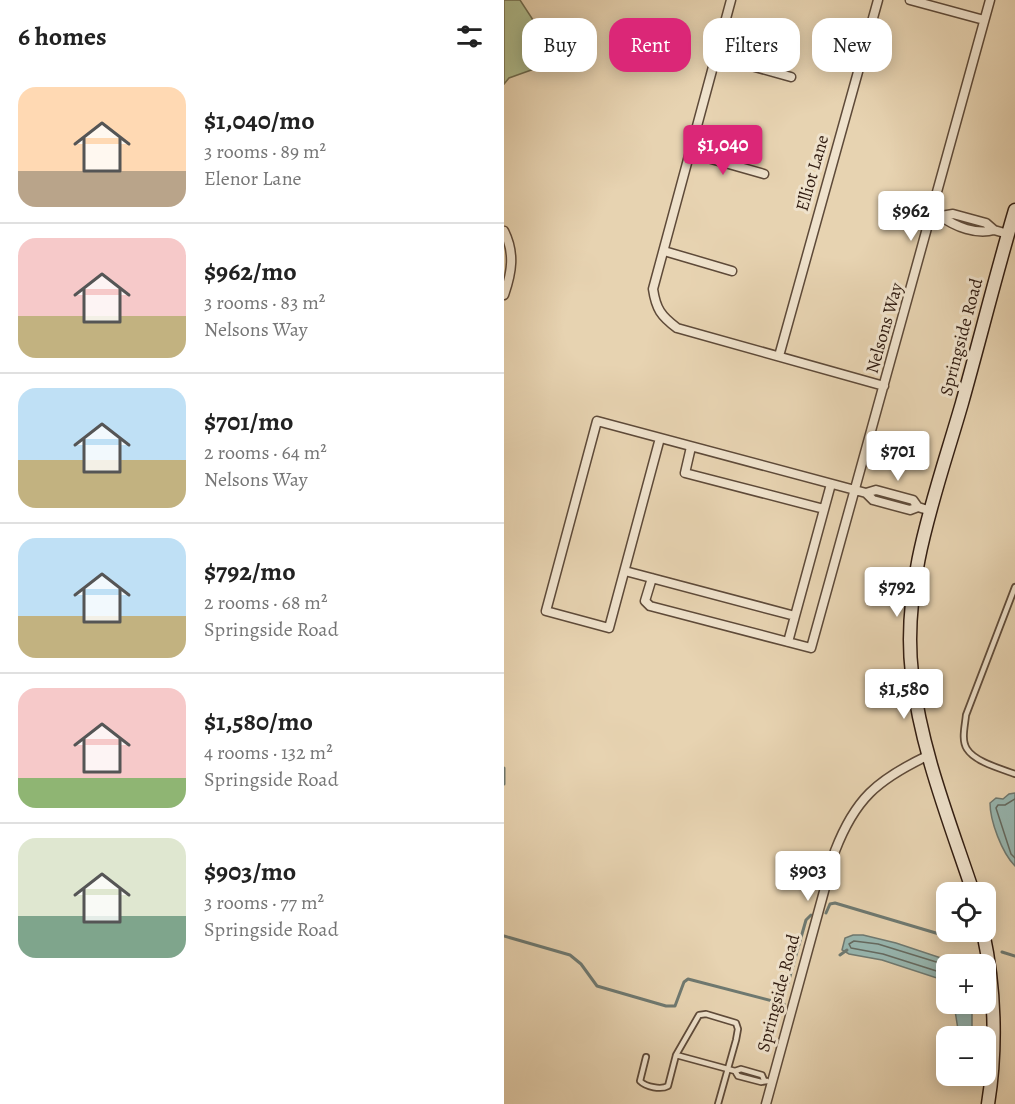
<!DOCTYPE html>
<html lang="en">
<head>
<meta charset="utf-8">
<style>
	body { margin:0; font-family:Alegreya,serif; background:#f2f2f2; color:#222; height:100vh; display:flex; flex-direction:column; font-size:22px; white-space:nowrap }
	* { box-sizing:border-box; margin:0 }
	p { font-size:20px; color:#767676 }
	.icon { flex:none; width:33px; height:33px; fill:none; stroke:currentColor; stroke-width:2; stroke-linecap:round; stroke-linejoin:round }
	.map { position:relative; flex:1; overflow:hidden }
	.details { display:flex; flex-direction:column; background:#fff; width:504px }
	.details>* { flex:none }
	.guide { position:absolute; left:18px; top:18px; width:402px; height:54px; display:flex; gap:12px }
	.tools { position:absolute; left:432px; top:882px; display:grid; gap:12px }
	.tools a { display:grid; place-items:center; width:60px; height:60px; border-radius:12px; background:#fff; box-shadow:0 3px 15px #0003; font-size:30px }
	.price { position:absolute; translate:-50% -51px; padding:0 14px; border-radius:6px; background:#fff; color:#222; font-size:20px; line-height:39px; filter:drop-shadow(0 2px 3px #0008) }
	.price::after { content:''; position:absolute; left:50%; top:36px; width:18px; height:14px; margin-left:-9px; background:inherit; clip-path:polygon(0 0,100% 0,50% 100%) }
	.price.current { background:#db2777; color:#fff }
	ul { padding:0; list-style:none }
	li { display:flex; align-items:center; gap:18px; height:150px; padding:0 18px }
	li+li { border-top:2px solid #e0e0e0 }
	li span { display:grid; place-items:center; flex:none; width:168px; height:120px; border-radius:18px; color:#555 }
	li>.icon { margin-inline-start:auto }
	span .icon { width:72px; height:72px; fill:#fffc; stroke-width:1 }
	li b { font-size:26px }
	h2 { display:flex; justify-content:space-between; align-items:center; height:72px; padding:0 18px; font-size:26px }
	.pill { padding:0 21px; border-radius:18px; background:#fff; box-shadow:0 3px 15px #0003; font-size:21px; line-height:54px }
	.pill.current { background:#db2777; color:#fff }
	main { display:flex; flex:1; min-height:0 }
	.map>svg:first-child { display:block }
	.green { fill:#b0be8f; stroke:#706d50; stroke-width:1.5 }
	.water { fill:#97b7b1; stroke:#6e7971; stroke-width:1.5 }
	.lines { fill:none; stroke-linecap:round; stroke-linejoin:round }
	.shore { stroke:#646a61; stroke-width:1.5 }
	.stream { stroke:#6e7971; stroke-width:3 }
	.service-casing { stroke:#5e4a39; stroke-width:8 }
	.minor-casing { stroke:#5e4a39; stroke-width:11 }
	.secondary-casing { stroke:#311c11; stroke-width:15 }
	.service { stroke:#efe2cc; stroke-width:4.5 }
	.minor { stroke:#efe2cc; stroke-width:8 }
	.secondary { stroke:#efe2cc; stroke-width:12 }
	.labels { text-anchor:middle; dominant-baseline:central; stroke-width:6; stroke-linejoin:round; paint-order:stroke }
	.street-label { font-size:18px; fill:#311c11; stroke:#efe2cc }
</style>
</head>
<body>
<main>
<section class="details">
<h2>6 homes<svg class="icon" aria-label="filters" viewBox="0 0 24 24"><path d="M4 7h16M4 17h16"/><circle cx="9" cy="7" r="2"/><circle cx="15" cy="17" r="2"/></svg></h2>
<ul>
<li><span style="background:linear-gradient(#ffd9b3 70%,#b9a48a 0)"><svg class="icon" aria-label="home" viewBox="0 0 24 24"><path d="M3 11l9-7 9 7M6 9v11h12V9"/></svg></span><div><b>$1,040/mo</b><p>3 rooms · 89 m²</p><p>Elenor Lane</p></div></li>
<li><span style="background:linear-gradient(#f6c9c9 65%,#c2b280 0)"><svg class="icon" aria-label="home" viewBox="0 0 24 24"><path d="M3 11l9-7 9 7M6 9v11h12V9"/></svg></span><div><b>$962/mo</b><p>3 rooms · 83 m²</p><p>Nelsons Way</p></div></li>
<li><span style="background:linear-gradient(#bfe0f5 60%,#c2b280 0)"><svg class="icon" aria-label="home" viewBox="0 0 24 24"><path d="M3 11l9-7 9 7M6 9v11h12V9"/></svg></span><div><b>$701/mo</b><p>2 rooms · 64 m²</p><p>Nelsons Way</p></div></li>
<li><span style="background:linear-gradient(#bfe0f5 65%,#c2b280 0)"><svg class="icon" aria-label="home" viewBox="0 0 24 24"><path d="M3 11l9-7 9 7M6 9v11h12V9"/></svg></span><div><b>$792/mo</b><p>2 rooms · 68 m²</p><p>Springside Road</p></div></li>
<li><span style="background:linear-gradient(#f6c9c9 75%,#8fb573 0)"><svg class="icon" aria-label="home" viewBox="0 0 24 24"><path d="M3 11l9-7 9 7M6 9v11h12V9"/></svg></span><div><b>$1,580/mo</b><p>4 rooms · 132 m²</p><p>Springside Road</p></div></li>
<li><span style="background:linear-gradient(#dfe7d0 65%,#7fa58c 0)"><svg class="icon" aria-label="home" viewBox="0 0 24 24"><path d="M3 11l9-7 9 7M6 9v11h12V9"/></svg></span><div><b>$903/mo</b><p>3 rooms · 77 m²</p><p>Springside Road</p></div></li>
</ul>
</section>
<div class="map">
<svg width="511" height="1104" viewBox="0 0 511 1104">
	<rect width="100%" height="100%" fill="#e7d3b1"/>
	<filter id="stains"><feTurbulence type="fractalNoise" baseFrequency=".00333" numOctaves="4"/><feColorMatrix values="0 0 0 0 .2 0 0 0 0 .09 0 0 0 0 .02 0 0 0 .5 -.17"/></filter>
	<radialGradient id="worn" r=".72"><stop offset=".6" stop-color="#630" stop-opacity="0"/><stop offset="1" stop-color="#630" stop-opacity=".3"/></radialGradient>
	<path class="green" d="M 0,0 L 16,0 L 31,23 L 33,68 L 5,78 L 0,84 Z"/>
	<path class="water" d="M 511,793 L 511,866 C 498,853 486,821 486,803 L 492,798 L 499,799 L 505,794 Z
		M 359,935 L 392,943 L 455,964 L 442,964 L 442,981 L 378,960 L 345,954 L 338,950 L 341,938 L 349,935 Z
		M 450,1004 L 468,1004 L 468,1026 L 473,1032 L 472,1036 L 455,1036 Z"/>
	<g class="lines">
		<path class="shore" d="M 511,799 L 501,805 L 494,805 L 492,808 L 507,854 L 511,858
			M 442,965 L 374,944 L 350,941 L 345,944 L 347,948 L 379,954 L 442,974"/>
		<path class="stream" d="M 0,768 L 0,784
			M 322,913 L 326,904 L 331,903 L 452,939 L 466,940
			M 0,936 L 66,955 L 77,964 L 93,986 L 162,1006 L 171,1006 L 180,982 L 184,979 L 280,1004
			M 498,952 L 511,956
			M 336,955 L 343,950
			M 278,1004 L 302,920 L 307,915"/>
		<defs>
			<path id="service" d="M 511,587 L 462,715 C 461,726 457,740 463,749 C 471,762 498,769 511,774
				M 172,1055 L 195,1015 L 202,1014 L 232,1023 L 234,1029 L 232,1040 L 214,1104
				M 142,1057 L 136,1081 C 142,1087 157,1090 164,1086 L 172,1055 L 231,1071 L 237,1069 L 258,1075 L 260,1080
				M 231,1071 L 234,1076 L 257,1082 L 263,1081"/>
			<path id="minor" d="M 227,0 L 149,289 C 152,309 157,316 173,328 L 380,386
				M 406,0 L 480,20
				M 212,56 L 287,77
				M 186,153 L 260,174
				M 428,213 L 437,216 L 449,214 L 482,223 L 490,230 L 504,234
				M 437,216 C 451,227 473,235 490,230
				M 0,231 C 11,253 8,272 0,295
				M 160,251 L 228,271
				M 275,356 L 374,0
				M 156,438 L 105,628 L 42,611 L 93,421 L 362,493 L 369,500 L 406,510 L 414,507 L 427,511
				M 187,447 L 181,473 L 320,509
				M 362,493 L 372,490 L 409,500 L 414,507
				M 121,571 L 291,616 L 284,642 L 146,606 L 141,601 L 148,578
				M 291,616 L 327,484
				M 284,642 L 307,648 L 486,0
				M 262,1104 L 331,851 C 351,799 373,780 423,756"/>
			<path id="secondary" d="M 469,892 C 445,820 417,750 408,674 C 397,582 433,490 458,403 C 476,339 492,274 511,210
				M 479,932 C 491,987 493,1048 484,1104"/>
		</defs>
		<use href="#service" class="service-casing"/>
		<use href="#minor" class="minor-casing"/>
		<use href="#secondary" class="secondary-casing"/>
		<use href="#service" class="service"/>
		<use href="#minor" class="minor"/>
		<use href="#secondary" class="secondary"/>
	</g>
	<g class="labels">
		<g class="street-label">
			<text transform="translate(308 173) rotate(-74)">Elliot Lane</text>
			<text transform="translate(380 328) rotate(-74)">Nelsons Way</text>
			<text transform="translate(457 337) rotate(-75)">Springside Road</text>
			<text transform="translate(274 993) rotate(-75)">Springside Road</text>
		</g>
	</g>
	<rect width="100%" height="100%" filter="url(#stains)"/>
	<rect width="100%" height="100%" fill="url(#worn)"/>
</svg>
<div class="tools">
<a><svg class="icon" aria-label="locate" viewBox="0 0 24 24"><circle cx="12" cy="12" r="6"/><path d="M12 2v4M12 18v4M2 12h4M18 12h4"/></svg></a>
<a>+</a>
<a>−</a>
</div>
<b class="price current" style="left:219px;top:176px">$1,040</b>
<b class="price" style="left:407px;top:242px">$962</b>
<b class="price" style="left:394px;top:482px">$701</b>
<b class="price" style="left:393px;top:618px">$792</b>
<b class="price" style="left:400px;top:720px">$1,580</b>
<b class="price" style="left:304px;top:902px">$903</b>
<div class="guide">
<a class="pill">Buy</a>
<a class="pill current">Rent</a>
<a class="pill">Filters</a>
<a class="pill">New</a>
</div>
</div>
</main>
</body>
</html>
